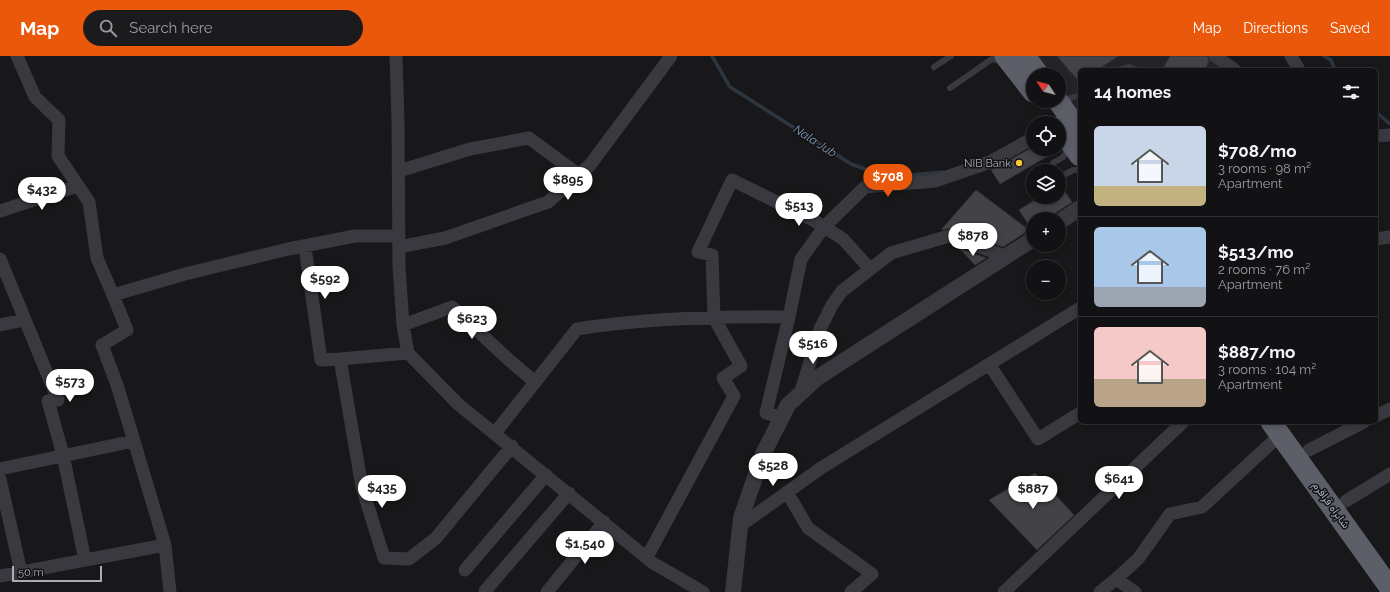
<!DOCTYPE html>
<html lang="en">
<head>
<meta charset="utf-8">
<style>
	body { margin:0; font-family:Raleway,Vazirmatn,sans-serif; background:#1b1b1d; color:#f1f3f6; height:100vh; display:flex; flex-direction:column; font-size:15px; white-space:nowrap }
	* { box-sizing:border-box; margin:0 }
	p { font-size:13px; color:#9c9ea0 }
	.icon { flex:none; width:22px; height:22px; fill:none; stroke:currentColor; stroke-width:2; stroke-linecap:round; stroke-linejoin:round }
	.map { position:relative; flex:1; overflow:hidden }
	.details { position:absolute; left:1078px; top:12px; width:300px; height:356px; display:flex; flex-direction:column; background:#121214; border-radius:6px; box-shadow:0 2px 6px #0003,0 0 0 1px #313234 }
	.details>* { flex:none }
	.needle { width:26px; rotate:305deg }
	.buttons { position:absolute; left:1026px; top:12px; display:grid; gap:8px }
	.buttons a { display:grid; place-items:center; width:40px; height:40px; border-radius:50%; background:#121214; box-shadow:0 2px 6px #0003,0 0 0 1px #313234; font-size:20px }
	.scale { position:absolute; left:12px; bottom:10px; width:90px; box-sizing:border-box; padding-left:4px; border:2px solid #a9adba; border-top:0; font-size:11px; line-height:14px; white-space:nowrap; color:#a9adba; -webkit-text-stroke:3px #131315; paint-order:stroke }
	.price { position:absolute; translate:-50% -34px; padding:0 9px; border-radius:14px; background:#fff; color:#222; font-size:13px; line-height:26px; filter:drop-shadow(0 1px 2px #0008) }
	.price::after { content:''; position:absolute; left:50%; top:24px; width:12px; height:9px; margin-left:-6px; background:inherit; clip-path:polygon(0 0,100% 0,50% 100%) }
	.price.on { background:#ea580c; color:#fff }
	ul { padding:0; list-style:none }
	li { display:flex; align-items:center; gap:12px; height:100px; padding:0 16px }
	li+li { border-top:1px solid #313234 }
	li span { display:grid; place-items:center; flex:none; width:112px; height:80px; border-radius:6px; color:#555 }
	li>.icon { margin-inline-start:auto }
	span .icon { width:48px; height:48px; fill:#fffc; stroke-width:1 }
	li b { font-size:17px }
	h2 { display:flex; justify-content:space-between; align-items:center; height:48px; padding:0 16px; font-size:17px }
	header { display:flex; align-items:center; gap:24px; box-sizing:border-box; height:56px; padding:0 20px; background:#ea580c; color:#fff }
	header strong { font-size:19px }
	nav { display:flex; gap:22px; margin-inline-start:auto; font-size:14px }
	.search { width:280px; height:36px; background:#1b1b1d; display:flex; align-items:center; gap:10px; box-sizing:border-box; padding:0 14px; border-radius:22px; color:#9c9ea0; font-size:15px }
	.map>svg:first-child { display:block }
	.built { fill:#242427 }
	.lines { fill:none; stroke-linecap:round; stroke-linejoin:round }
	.stream { stroke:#2d363f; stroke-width:3.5 }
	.building { fill:#424247; stroke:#323236 }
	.service { stroke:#39393f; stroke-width:6 }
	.minor { stroke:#39393f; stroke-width:13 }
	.tertiary { stroke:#39393f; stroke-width:16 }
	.trunk { stroke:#5c5e68; stroke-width:21 }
	.poi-dot { fill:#fbc62f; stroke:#131315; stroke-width:1.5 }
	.labels { text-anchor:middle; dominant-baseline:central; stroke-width:3; stroke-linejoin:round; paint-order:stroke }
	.poi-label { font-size:11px; fill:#a9adba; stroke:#131315; text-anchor:end }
	.street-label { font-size:11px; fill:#a9adba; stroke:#131315 }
	.water-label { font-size:12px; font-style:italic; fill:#7f98b7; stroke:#131315 }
</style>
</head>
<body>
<header>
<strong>Map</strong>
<div class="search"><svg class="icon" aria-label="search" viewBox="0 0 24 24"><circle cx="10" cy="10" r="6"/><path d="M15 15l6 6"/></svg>Search here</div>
<nav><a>Map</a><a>Directions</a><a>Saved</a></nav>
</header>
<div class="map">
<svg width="1390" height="536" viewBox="0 0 1390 536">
	<rect width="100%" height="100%" fill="#18181a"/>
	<path class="built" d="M 1036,0 L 1221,0 L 1240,14 L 1080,14 L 1080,60 L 1059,31 L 1059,19 L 1050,19 Z"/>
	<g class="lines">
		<path class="stream" d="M 712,0 L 730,31 L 851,108 L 882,119 L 912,119 L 943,116
			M 1324,0 L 1331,4 L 1335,14
			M 1376,56 L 1390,68"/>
	</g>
	<path class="building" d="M 1057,0 L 1119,0 L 1097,14 L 1080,14 L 1080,27 Z
		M 1170,0 L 1207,0 L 1209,5 L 1205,14 L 1162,14 Z
		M 1033,91 L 1033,93 L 1044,93 L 1048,100 L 1000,128 L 991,114 Z
		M 1059,127 L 1072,146 L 1054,158 L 1050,163 L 1033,163 L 1032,174 L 1019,154 L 1040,141 L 1059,141 Z
		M 976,134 L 1029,174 L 1003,191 L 952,172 L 941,174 Z
		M 959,192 L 986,202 L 975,209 Z
		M 1035,417 L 1074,459 L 1037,494 L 989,444 Z"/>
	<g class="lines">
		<path class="service" d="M 934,11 L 951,0
			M 1118,14 L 1129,11 L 1138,14
			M 950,32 L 992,3 L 1002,5
			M 1062,45 L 1080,39
			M 1053,107 L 1063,101 L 1069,92
			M 1062,120 L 1073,114 L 1080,114"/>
		<path class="minor" d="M 17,0 L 35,41 L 59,64 L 58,100 L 89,146 L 97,202 L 113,239
			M 396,0 L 398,67 L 399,210 L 403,269 L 408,297 L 458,348 L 653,507 L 703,536
			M 1215,0 L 1235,14
			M 1291,0 L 1298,12 L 1296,14
			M 1376,80 L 1390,79
			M 399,115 L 470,93 L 529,82 L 579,119
			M 0,155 L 77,130
			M 1376,183 L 1390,181
			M 305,191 L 321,304 L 340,303
			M 399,191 L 445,182 L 548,146 L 590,109 L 671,0
			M 0,203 L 58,344 L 48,345 L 63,399 L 85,504
			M 789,261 L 801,203 L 824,171 L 865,131 L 935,125 L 990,106 L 1033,82
			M 0,269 L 24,264
			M 403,269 L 452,251 L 509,304 L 535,326
			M 408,297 L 340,303 L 362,431 L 384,502 L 409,503 L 436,482 L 512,390
			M 989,308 L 1038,383 L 1080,357
			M 801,335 L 820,273 L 832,249 L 842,235 L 891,197 L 949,180 L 1005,200
			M 1376,360 L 1390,353
			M 495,377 L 577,273 C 647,262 719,260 789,261 L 766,357 L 780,361
			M 134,385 L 117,329 L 102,289 L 127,274 L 113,239 L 185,218 L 288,193 L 355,180 L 399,180
			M 1309,394 L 1364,366
			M 0,413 L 134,385 L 165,489 L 170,536
			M 0,423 L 21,516
			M 787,436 L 808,472 L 872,518 L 851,536
			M 1346,445 L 1390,418
			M 740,470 L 821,412 L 1080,252
			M 647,501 L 734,340 L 723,322 L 741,310 L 714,262 L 712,199 L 698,196 L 732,124 L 813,164 L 843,183 L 870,213
			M 465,514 L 546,419
			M 0,520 L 165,489
			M 485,535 L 569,437
			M 547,536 L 604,466
			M 1004,536 L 1183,366
			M 1100,536 L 1116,523
			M 1135,536 L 1116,523 L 1138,503 L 1170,458 L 1202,451 L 1280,379"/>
		<path class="tertiary" d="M 1059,166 L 1080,152
			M 733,536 L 741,462 L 763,398 L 788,349 L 817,322 L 1033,183"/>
		<path class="trunk" d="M 1005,0 L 1033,36
			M 1025,0 L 1039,19
			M 1058,45 L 1080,76
			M 1059,71 L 1080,100
			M 1271,366 L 1390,532"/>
	</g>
	<circle class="poi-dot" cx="1019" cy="107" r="4"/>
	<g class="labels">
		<g class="poi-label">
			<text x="1011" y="107">NIB Bank</text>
		</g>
		<g class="street-label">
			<text transform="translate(1331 449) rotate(54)">شاہراہ قراقرم</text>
		</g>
		<g class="water-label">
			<text transform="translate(815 85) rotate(33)">Nala Jub</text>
		</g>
	</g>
</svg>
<div class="buttons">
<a><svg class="needle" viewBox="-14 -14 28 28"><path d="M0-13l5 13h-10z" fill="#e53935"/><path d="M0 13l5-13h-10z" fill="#9c9ea0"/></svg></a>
<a><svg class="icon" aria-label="locate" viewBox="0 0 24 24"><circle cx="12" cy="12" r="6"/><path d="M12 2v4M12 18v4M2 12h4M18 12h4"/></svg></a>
<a><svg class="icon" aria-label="layers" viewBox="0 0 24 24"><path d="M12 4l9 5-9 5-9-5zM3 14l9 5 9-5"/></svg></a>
<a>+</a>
<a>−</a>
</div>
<div class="scale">50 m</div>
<b class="price on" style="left:888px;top:142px">$708</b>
<b class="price" style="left:568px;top:145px">$895</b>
<b class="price" style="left:42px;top:155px">$432</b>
<b class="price" style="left:799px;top:171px">$513</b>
<b class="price" style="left:973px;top:201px">$878</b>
<b class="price" style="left:325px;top:244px">$592</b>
<b class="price" style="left:472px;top:284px">$623</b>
<b class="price" style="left:813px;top:309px">$516</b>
<b class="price" style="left:70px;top:347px">$573</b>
<b class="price" style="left:773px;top:431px">$528</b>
<b class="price" style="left:1119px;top:444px">$641</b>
<b class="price" style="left:382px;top:453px">$435</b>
<b class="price" style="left:1033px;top:454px">$887</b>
<b class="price" style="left:585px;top:509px">$1,540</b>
<section class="details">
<h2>14 homes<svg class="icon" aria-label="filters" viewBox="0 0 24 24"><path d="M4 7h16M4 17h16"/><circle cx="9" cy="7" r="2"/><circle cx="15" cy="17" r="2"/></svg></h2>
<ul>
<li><span style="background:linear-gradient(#c9d6e8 75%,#c2b280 0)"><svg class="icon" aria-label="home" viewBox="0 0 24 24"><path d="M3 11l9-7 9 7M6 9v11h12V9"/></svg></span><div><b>$708/mo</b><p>3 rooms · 98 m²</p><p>Apartment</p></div></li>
<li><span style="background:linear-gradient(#a9c7e8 75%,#9aa5b1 0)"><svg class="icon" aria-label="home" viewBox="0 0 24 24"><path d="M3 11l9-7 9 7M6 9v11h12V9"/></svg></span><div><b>$513/mo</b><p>2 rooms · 76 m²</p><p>Apartment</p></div></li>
<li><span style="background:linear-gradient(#f6c9c9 65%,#b9a48a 0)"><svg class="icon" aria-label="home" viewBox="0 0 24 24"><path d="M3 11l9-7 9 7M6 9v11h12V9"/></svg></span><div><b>$887/mo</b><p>3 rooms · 104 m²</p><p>Apartment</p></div></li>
</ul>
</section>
</div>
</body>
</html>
